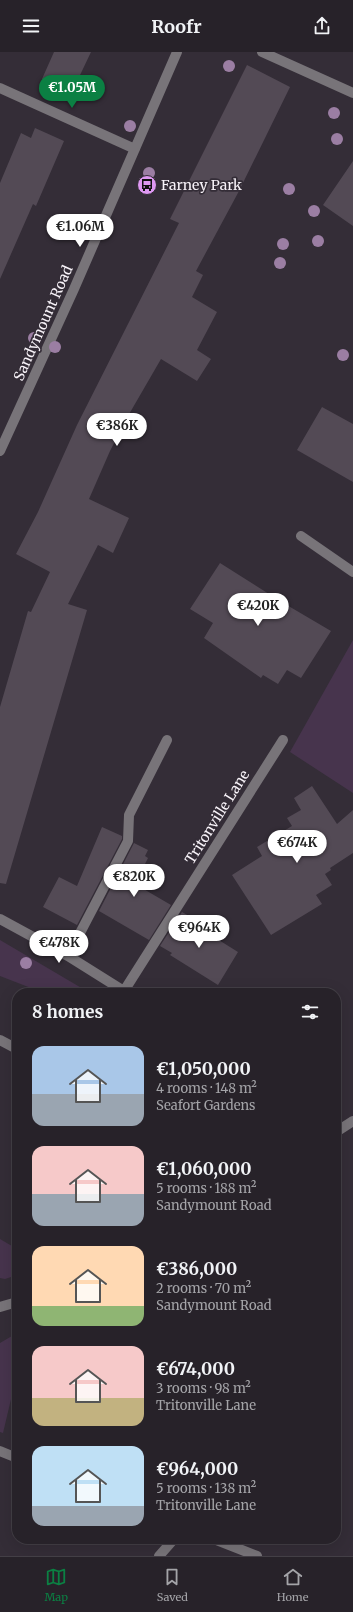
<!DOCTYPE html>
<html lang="en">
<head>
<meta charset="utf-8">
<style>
	body { margin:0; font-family:Merriweather,serif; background:#2f2a31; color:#f1f3f6; height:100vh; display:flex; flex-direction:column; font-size:15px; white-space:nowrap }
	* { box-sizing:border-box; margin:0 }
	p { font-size:13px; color:#a4a4a8 }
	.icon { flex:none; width:22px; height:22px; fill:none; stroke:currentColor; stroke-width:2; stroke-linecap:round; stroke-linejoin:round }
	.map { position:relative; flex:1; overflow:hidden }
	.sheet { position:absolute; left:12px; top:936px; width:329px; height:556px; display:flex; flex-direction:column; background:#272229; border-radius:16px; box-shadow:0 4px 16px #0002,0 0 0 1px #433f46 }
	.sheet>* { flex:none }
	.price { position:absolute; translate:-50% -34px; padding:0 9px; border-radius:14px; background:#fff; color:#222; font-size:13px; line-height:26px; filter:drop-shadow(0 1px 2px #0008) }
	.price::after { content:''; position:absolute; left:50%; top:24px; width:12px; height:9px; margin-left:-6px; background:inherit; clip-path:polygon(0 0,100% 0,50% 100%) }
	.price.active { background:#0b8043; color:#fff }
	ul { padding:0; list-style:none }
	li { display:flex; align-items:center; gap:12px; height:100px; padding:0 20px }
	li span { display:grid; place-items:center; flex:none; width:112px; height:80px; border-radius:12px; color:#555 }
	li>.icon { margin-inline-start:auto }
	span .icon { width:48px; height:48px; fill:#fffc; stroke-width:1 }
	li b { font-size:17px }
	h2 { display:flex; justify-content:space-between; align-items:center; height:48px; padding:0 20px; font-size:17px }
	header { display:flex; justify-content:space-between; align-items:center; height:52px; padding:0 20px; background:#272229; font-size:18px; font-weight:700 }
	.tabs { display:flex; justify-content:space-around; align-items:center; height:56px; border-top:1px solid #433f46; background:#272229; font-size:11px; color:#a4a4a8 }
	.tabs a { display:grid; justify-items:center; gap:2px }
	.tabs .active { color:#0b8043 }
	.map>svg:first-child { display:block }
	.green { fill:#47344d }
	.building { fill:#534a55 }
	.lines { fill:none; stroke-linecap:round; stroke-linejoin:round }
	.minor { stroke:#787479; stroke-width:10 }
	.tree { fill:#9b7ea3 }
	.labels { text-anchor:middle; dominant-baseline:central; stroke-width:3.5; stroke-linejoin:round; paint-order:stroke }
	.poi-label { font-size:14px; fill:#f8f3f9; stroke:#342d37; text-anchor:start }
	.street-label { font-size:14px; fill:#f8f3f9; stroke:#342d37 }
</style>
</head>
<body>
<header><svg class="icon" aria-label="menu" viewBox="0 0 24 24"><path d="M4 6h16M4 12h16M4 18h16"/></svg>Roofr<svg class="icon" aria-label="share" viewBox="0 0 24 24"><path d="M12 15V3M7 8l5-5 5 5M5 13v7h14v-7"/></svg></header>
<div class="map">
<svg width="353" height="1504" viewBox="0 0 353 1504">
	<rect width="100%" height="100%" fill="#342d37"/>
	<path class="green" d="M 353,588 L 353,741 L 290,700 Z
		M 0,888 L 90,941 L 40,941 L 31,936 L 0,924 Z
		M 0,1187 L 17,1197 L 17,1223 L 5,1227 L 0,1226 Z
		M 17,1281 L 15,1307 L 11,1324 L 16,1326 L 3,1381 L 0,1380 L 0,1291 Z"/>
	<path class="building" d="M 54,0 L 91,0 L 72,40 L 42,27 Z
		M 247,13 L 290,35 L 239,139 L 196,219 L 203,223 L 192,245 L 217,260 L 197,298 L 211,307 L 197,329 L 161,307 L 128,364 L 110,399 L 89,447 L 129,466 L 113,501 L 98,493 L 68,552 L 87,558 L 6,832 L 0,831 L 0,655 L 28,559 L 31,560 L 50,520 L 16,502 L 38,460 L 77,373 L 179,171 L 170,167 Z
		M 35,76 L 64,89 L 36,154 L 33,152 L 0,227 L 0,131 L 21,81 L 31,86 Z
		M 353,109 L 353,174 L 323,153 Z
		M 322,355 L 353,372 L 353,430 L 297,398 Z
		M 220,511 L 280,549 L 331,579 L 301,626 L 287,618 L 278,632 L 263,623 L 261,626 L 204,586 L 213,571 L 190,557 Z
		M 312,734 L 337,772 L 353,758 L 353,801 L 330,816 L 331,818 L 325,822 L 332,833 L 316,843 L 322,852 L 271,883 L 232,823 L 262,804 L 257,795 L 292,774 L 287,766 L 301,758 L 294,746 Z
		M 102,775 L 122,784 L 122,787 L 77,873 L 43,855 L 59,825 L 77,834 Z
		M 134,791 L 148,798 L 145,804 L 148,806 L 135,832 L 171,853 L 149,888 L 99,859 Z
		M 182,860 L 201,871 L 198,875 L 238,900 L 218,933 L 170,903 L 172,901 L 160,894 Z"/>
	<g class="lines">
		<path class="minor" d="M 262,0 L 353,41
			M 0,36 L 135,97
			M 0,399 L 74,237 L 177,0
			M 301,484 L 353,520
			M 0,867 L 68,904 L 127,941
			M 68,904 L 128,789 L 129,763 L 167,688
			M 124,939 L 283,688
			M 0,988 L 17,997
			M 336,1080 L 353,1069
			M 0,1255 L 17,1250
			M 0,1399 L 17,1406
			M 214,1487 L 257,1504
			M 159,1504 L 174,1487"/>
	</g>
	<g class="tree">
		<circle cx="229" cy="14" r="6"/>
		<circle cx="334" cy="61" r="6"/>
		<circle cx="130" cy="74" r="6"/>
		<circle cx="337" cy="87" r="6"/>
		<circle cx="149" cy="121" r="6"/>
		<circle cx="289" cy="137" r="6"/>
		<circle cx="314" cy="159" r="6"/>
		<circle cx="92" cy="168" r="6"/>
		<circle cx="318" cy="189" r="6"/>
		<circle cx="283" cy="192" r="6"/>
		<circle cx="280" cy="211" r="6"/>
		<circle cx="34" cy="286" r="6"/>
		<circle cx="55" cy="295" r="6"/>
		<circle cx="343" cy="303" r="6"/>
		<circle cx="26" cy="911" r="6"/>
	</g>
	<defs>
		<symbol id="bus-disc" viewBox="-11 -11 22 22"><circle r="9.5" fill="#de98f2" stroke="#342d37"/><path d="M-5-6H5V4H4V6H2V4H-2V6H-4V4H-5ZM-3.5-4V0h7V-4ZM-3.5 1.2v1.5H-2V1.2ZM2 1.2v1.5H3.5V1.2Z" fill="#111"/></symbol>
	</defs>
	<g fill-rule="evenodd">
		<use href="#bus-disc" x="136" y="122" width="22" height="22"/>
	</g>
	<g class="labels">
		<g class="poi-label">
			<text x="161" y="133">Farney Park</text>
		</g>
		<g class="street-label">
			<text transform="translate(43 271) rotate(-66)">Sandymount Road</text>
			<text transform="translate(217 765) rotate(-58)">Tritonville Lane</text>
		</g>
	</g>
</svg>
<b class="price active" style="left:72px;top:57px">€1.05M</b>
<b class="price" style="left:80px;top:196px">€1.06M</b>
<b class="price" style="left:117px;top:395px">€386K</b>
<b class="price" style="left:258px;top:575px">€420K</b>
<b class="price" style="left:297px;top:812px">€674K</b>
<b class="price" style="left:134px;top:846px">€820K</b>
<b class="price" style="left:199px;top:897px">€964K</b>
<b class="price" style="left:59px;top:912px">€478K</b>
<section class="sheet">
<h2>8 homes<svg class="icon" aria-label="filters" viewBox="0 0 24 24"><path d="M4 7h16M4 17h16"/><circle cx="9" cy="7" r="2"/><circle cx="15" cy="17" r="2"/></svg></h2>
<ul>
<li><span style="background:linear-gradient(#a9c7e8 60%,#9aa5b1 0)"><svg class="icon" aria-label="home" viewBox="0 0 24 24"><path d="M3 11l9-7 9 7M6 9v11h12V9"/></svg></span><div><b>€1,050,000</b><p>4 rooms · 148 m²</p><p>Seafort Gardens</p></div></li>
<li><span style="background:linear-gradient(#f6c9c9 60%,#9aa5b1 0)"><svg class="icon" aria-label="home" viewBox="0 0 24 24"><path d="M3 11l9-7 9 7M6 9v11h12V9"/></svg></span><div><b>€1,060,000</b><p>5 rooms · 188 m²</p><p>Sandymount Road</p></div></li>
<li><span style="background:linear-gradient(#ffd9b3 75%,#8fb573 0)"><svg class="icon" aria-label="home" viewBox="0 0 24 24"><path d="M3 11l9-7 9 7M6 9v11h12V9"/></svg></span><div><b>€386,000</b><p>2 rooms · 70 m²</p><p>Sandymount Road</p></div></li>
<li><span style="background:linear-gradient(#f6c9c9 65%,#c2b280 0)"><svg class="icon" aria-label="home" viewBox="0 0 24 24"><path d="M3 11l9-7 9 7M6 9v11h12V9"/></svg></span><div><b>€674,000</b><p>3 rooms · 98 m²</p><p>Tritonville Lane</p></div></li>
<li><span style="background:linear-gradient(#bfe0f5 75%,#9aa5b1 0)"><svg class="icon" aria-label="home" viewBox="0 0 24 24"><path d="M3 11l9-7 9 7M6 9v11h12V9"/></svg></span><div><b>€964,000</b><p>5 rooms · 138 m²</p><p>Tritonville Lane</p></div></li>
</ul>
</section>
</div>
<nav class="tabs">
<a class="active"><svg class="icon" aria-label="map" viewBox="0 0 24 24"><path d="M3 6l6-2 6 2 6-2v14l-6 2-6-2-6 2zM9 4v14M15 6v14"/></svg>Map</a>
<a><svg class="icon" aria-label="saved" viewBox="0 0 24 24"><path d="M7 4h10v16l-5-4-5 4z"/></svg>Saved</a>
<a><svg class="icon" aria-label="home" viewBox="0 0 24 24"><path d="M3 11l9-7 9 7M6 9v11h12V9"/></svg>Home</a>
</nav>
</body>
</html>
